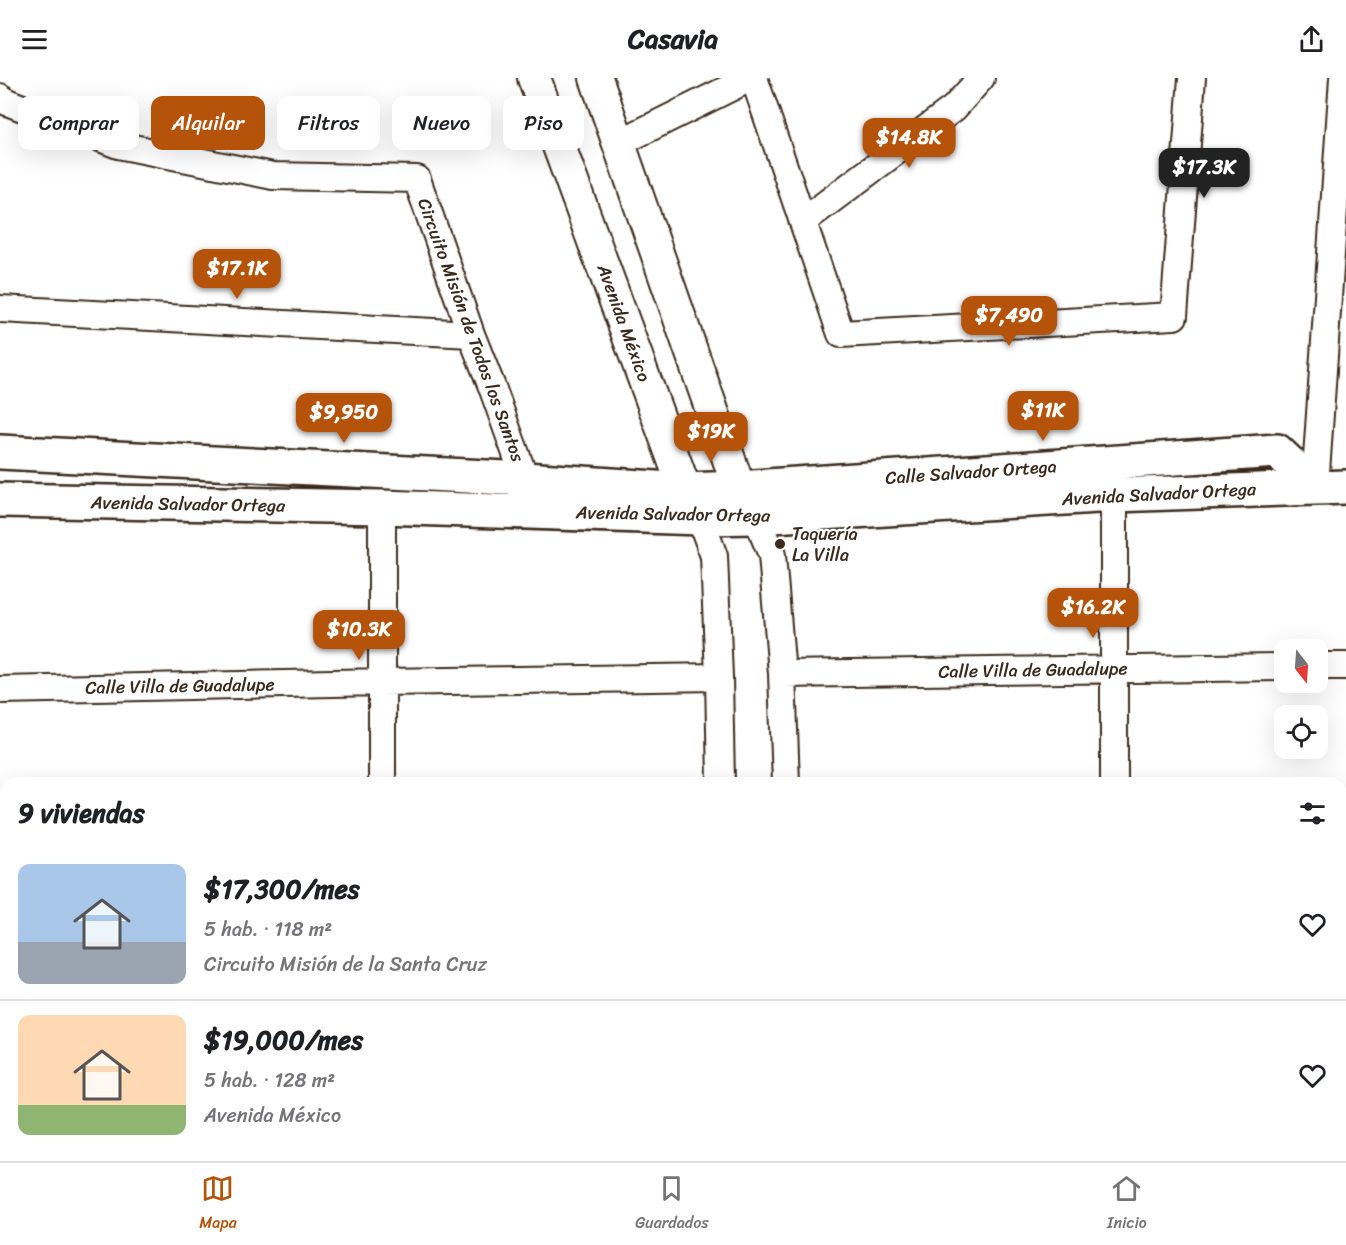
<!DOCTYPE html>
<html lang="es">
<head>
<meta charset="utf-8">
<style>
	body { margin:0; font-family:Sriracha,sans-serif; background:#f2f2f2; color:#202124; height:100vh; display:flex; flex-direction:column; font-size:22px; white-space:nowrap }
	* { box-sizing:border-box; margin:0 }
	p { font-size:20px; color:#757577 }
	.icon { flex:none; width:33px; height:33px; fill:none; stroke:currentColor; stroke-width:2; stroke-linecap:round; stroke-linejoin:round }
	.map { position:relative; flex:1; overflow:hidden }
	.drawer { position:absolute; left:0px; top:699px; width:1347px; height:384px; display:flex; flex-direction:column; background:#fff; border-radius:18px 18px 0 0; box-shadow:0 6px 24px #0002 }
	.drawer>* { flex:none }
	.banner { position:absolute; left:18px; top:18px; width:600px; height:54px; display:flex; gap:12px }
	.needle { width:39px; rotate:163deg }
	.tools { position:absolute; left:1274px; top:561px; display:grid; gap:12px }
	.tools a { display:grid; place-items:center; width:54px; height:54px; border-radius:12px; background:#fff; box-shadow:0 6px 24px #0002; font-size:30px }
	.price { position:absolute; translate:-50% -51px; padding:0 14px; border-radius:12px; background:#b45309; color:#fff; font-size:20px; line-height:39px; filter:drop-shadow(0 2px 3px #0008) }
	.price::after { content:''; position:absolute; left:50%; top:36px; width:18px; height:14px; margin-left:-9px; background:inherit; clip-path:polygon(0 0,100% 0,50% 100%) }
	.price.selected { background:#222; color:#fff }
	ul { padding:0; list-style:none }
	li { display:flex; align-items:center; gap:18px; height:150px; padding:0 18px }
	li+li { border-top:2px solid #e0e0e0 }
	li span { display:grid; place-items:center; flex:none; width:168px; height:120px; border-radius:12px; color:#555 }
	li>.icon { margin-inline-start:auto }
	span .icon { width:72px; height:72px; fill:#fffc; stroke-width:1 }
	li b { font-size:26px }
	h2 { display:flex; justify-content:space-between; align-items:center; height:72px; padding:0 18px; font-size:26px }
	.pill { padding:0 21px; border-radius:12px; background:#fff; box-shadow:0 6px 24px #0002; font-size:21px; line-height:54px }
	.pill.selected { background:#b45309; color:#fff }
	header { display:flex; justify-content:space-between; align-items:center; height:78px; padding:0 18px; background:#fff; font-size:27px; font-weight:700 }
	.menu { display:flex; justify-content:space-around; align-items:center; height:84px; border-top:2px solid #e0e0e0; background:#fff; font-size:16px; color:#757577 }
	.menu a { display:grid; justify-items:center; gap:3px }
	.menu .selected { color:#b45309 }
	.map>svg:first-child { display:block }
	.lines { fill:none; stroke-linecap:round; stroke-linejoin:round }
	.minor-casing { stroke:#3b2a1e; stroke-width:30 }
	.tertiary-casing { stroke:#3b2a1e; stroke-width:36 }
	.secondary-casing { stroke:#3b2a1e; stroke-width:38 }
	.primary-casing { stroke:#3b2a1e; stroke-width:38 }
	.minor { stroke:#fff; stroke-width:26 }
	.tertiary { stroke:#fff; stroke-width:32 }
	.secondary { stroke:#fff; stroke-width:33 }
	.primary { stroke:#faddab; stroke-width:33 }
	.poi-dot { fill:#3b2a1e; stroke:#fff; stroke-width:2 }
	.labels { text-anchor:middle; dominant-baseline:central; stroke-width:4.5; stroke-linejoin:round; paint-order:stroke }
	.street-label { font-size:18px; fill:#3b2a1e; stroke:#fff }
	.poi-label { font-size:18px; fill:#3b2a1e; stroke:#fff; text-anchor:start }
</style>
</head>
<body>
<header><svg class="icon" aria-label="menu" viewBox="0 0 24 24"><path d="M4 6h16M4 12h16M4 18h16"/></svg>Casavia<svg class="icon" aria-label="share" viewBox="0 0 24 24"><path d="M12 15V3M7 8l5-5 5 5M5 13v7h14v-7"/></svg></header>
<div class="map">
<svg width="1346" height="1083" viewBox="0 0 1346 1083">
	<rect width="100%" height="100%" fill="#fff"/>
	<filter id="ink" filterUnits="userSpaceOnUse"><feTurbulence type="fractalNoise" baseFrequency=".0167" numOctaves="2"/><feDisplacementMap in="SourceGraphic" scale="12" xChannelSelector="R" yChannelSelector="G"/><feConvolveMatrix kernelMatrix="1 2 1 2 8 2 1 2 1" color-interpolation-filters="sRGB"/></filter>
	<g filter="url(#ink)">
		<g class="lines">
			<defs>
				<path id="minor" d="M 754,0 L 841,256 L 1174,238 L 1192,0
					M 0,19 L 7,24 L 118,67 L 273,98 L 417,101 L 471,256 L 492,309 L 525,401
					M 619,65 L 750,0
					M 803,143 L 954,30 L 981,0
					M 0,231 L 471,256
					M 1315,409 L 1343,0
					M 382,429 L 382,705
					M 756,439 L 772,477 L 782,596 L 786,705
					M 700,440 L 714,478 L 719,599 L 721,705
					M 1317,588 L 1346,588
					M 782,596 L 1284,589
					M 0,612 L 382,604 L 719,599
					M 1114,705 L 1114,417
					M 1341,735 L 1346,735
					M 0,751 L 6,751
					M 1341,983 L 1346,976
					M 393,1077 L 394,1083
					M 726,1077 L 727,1083
					M 788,1077 L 789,1083"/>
				<path id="tertiary" d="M 534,0 L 685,412 L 697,434
					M 596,0 L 739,410 L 751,430"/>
				<path id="secondary" d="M 0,374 L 525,401 L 685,412 L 739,410 L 1277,373 L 1315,409
					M 0,422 L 382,429 L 700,440 L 756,439 L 1114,417 L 1346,409"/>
				<path id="primary" d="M 0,897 L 6,908
					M 99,1077 L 102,1083"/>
			</defs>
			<use href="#minor" class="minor-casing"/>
			<use href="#tertiary" class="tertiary-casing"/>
			<use href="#secondary" class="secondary-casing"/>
			<use href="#primary" class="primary-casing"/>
			<use href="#minor" class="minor"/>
			<use href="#tertiary" class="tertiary"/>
			<use href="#secondary" class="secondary"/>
			<use href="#primary" class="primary"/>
		</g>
	</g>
	<circle class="poi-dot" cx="780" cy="466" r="6"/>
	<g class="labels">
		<g class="street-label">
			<text transform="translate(624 245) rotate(70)">Avenida México</text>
			<text transform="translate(471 252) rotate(70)">Circuito Misión de Todos los Santos</text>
			<text transform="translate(971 394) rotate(-4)">Calle Salvador Ortega</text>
			<text transform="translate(1159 416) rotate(-3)">Avenida Salvador Ortega</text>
			<text transform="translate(188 426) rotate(1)">Avenida Salvador Ortega</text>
			<text transform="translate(673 436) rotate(1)">Avenida Salvador Ortega</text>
			<text transform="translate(1033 592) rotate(-1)">Calle Villa de Guadalupe</text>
			<text transform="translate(180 608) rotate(-1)">Calle Villa de Guadalupe</text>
		</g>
		<g class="poi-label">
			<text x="792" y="456">Taquería<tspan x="792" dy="21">La Villa</tspan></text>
		</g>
	</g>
</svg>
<div class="tools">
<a><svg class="needle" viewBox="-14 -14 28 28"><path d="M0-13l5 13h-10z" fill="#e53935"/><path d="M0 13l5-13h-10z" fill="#757577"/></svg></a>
<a><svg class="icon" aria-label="locate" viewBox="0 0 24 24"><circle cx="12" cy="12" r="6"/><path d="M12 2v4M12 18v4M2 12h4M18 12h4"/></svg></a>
</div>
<b class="price" style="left:909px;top:91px">$14.8K</b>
<b class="price selected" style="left:1204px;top:121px">$17.3K</b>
<b class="price" style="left:237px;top:222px">$17.1K</b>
<b class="price" style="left:1009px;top:269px">$7,490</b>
<b class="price" style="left:1043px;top:364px">$11K</b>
<b class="price" style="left:344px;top:366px">$9,950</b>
<b class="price" style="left:711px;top:385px">$19K</b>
<b class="price" style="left:1093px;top:561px">$16.2K</b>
<b class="price" style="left:359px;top:583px">$10.3K</b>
<div class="banner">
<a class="pill">Comprar</a>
<a class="pill selected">Alquilar</a>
<a class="pill">Filtros</a>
<a class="pill">Nuevo</a>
<a class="pill">Piso</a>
</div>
<section class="drawer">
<h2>9 viviendas<svg class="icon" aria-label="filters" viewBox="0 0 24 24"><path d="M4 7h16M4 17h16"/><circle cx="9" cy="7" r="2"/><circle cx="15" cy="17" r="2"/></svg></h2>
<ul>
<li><span style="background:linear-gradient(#a9c7e8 65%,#9aa5b1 0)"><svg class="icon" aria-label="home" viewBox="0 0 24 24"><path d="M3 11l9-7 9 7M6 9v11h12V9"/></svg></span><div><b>$17,300/mes</b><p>5 hab. · 118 m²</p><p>Circuito Misión de la Santa Cruz</p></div><svg class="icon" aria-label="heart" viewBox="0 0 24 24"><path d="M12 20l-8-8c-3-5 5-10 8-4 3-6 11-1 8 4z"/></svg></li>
<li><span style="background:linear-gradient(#ffd9b3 75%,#8fb573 0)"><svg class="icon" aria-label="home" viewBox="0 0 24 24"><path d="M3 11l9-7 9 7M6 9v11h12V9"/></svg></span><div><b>$19,000/mes</b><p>5 hab. · 128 m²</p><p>Avenida México</p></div><svg class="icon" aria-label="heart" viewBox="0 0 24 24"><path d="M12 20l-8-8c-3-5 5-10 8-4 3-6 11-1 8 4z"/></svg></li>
</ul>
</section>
</div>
<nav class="menu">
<a class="selected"><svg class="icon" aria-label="map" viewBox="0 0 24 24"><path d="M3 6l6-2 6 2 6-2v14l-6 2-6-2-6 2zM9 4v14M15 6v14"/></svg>Mapa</a>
<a><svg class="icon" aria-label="saved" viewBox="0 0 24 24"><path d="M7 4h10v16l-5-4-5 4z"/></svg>Guardados</a>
<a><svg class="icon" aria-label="home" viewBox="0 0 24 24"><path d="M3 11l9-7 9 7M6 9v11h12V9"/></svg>Inicio</a>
</nav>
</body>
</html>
